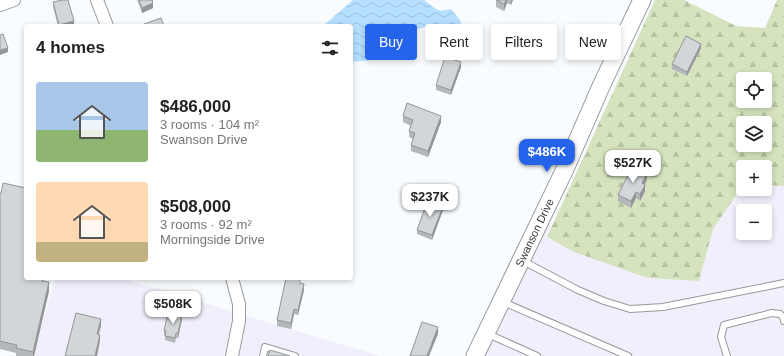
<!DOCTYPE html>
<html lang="en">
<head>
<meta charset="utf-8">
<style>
	body { margin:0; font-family:Arial,sans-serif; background:#f2f2f2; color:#222; height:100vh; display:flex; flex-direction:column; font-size:15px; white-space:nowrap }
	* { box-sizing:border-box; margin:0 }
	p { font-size:13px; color:#767676 }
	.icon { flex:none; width:22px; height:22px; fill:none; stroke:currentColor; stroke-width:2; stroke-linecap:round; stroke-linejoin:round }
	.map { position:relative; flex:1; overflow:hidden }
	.sheet { position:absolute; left:24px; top:24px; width:329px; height:256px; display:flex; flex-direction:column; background:#fff; border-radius:4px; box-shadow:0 2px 6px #0003 }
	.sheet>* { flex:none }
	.top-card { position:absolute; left:365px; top:24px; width:359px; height:36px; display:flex; gap:8px }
	.fabs { position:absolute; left:736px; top:72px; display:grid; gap:8px }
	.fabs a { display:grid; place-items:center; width:36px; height:36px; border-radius:4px; background:#fff; box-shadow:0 2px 6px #0003; font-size:20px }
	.price { position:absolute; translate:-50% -34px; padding:0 9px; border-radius:8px; background:#fff; color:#222; font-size:13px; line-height:26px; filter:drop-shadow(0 1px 2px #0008) }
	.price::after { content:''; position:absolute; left:50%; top:24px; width:12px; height:9px; margin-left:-6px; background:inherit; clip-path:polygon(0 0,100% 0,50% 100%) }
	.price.active { background:#2563eb; color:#fff }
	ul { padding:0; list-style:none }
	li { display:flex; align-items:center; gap:12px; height:100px; padding:0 12px }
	li span { display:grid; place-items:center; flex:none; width:112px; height:80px; border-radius:4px; color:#555 }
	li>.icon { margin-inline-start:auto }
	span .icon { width:48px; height:48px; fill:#fffc; stroke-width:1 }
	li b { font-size:17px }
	h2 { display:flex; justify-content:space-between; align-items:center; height:48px; padding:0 12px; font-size:17px }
	.chip { padding:0 14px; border-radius:4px; background:#fff; box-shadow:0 2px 6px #0003; font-size:14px; line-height:36px }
	.chip.active { background:#2563eb; color:#fff }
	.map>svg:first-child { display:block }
	.industrial { fill:#f2effc; fill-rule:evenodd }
	.forest { fill:url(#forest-firs); fill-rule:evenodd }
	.water { fill:url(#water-waves) }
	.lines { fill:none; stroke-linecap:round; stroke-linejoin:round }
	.lane-casing { stroke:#96999c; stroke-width:8 }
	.street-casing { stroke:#96999c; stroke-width:14 }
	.secondary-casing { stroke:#96999c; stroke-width:19 }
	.lane { stroke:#fff; stroke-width:6 }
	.street { stroke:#fff; stroke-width:12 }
	.secondary { stroke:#fff; stroke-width:17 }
	.wall { fill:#b5b8bb }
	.shaded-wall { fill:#939698 }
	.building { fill:#d2d6d9; stroke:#939698 }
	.labels { text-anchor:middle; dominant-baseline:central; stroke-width:4; stroke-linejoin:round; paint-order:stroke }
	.street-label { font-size:11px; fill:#313233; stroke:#fff }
</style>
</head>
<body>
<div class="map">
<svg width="784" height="356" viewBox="0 0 784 356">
	<defs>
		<pattern id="forest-firs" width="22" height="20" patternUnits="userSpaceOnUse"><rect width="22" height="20" fill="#d5e4be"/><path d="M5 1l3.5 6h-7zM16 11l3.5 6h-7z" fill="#b7c4a4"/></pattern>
		<pattern id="water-waves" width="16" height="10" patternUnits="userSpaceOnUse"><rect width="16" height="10" fill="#b5dfff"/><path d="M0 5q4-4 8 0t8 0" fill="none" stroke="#9cc0db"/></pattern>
	</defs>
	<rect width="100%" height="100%" fill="#f8fcff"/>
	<path class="industrial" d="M 784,152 L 784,356 L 470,356 L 537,221 L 675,272 L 723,158 ZM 743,167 L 765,167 L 765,189 L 743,189 ZM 743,211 L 765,211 L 765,233 L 743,233 Z
		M 56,278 L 122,278 L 380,356 L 32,356 Z"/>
	<path class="forest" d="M 655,0 L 684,0 L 736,26 L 765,28 L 777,0 L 784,0 L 784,186 L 765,185 L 765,167 L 743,167 L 743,185 L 713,229 L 699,281 L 648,278 L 574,252 L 547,237 ZM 743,79 L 765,79 L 765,101 L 743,101 ZM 743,123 L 765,123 L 765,145 L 743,145 Z"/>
	<path class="water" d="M 353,0 L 424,0 L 436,9 L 441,11 L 451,9 L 460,20 L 462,26 L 456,30 C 438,23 413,26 398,40 C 395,43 395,48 392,50 C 382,60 364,61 351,62 L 351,26 L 323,26 Z"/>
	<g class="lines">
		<defs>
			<path id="lane" d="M 523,261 L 578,290 L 604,301 L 630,309 L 663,307 L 784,283
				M 503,302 L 628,356
				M 488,334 L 537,356
				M 263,356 L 265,347 L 295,356
				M 727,356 L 721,337 L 724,325 L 772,313 L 780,314 L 783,317 L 784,321"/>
			<path id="street" d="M 97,0 L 107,26
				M 0,5 L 14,0
				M 232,356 L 239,321 L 239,304 L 232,278"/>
			<g id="secondary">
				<path id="s1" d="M 475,356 L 565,169 L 602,84 L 642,0"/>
			</g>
		</defs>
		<use href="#lane" class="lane-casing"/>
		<use href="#street" class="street-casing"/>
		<use href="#secondary" class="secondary-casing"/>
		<use href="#lane" class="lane"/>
		<use href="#street" class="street"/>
		<use href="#secondary" class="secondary"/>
	</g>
	<path class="wall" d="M 137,0 L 152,0 L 153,8 L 142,13 Z
		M 496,0 L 513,0 L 511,5 L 507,3 L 504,11 L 496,7 Z
		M 53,2 L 74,26 L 58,26 L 53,7 Z
		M 701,48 L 687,76 L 672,69 L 672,64 Z
		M 461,67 L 451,95 L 436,90 L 436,85 Z
		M 403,116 L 441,122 L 428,157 L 411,151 L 411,145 L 413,139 L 409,137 L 409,131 L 411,126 L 403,122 Z
		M 647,179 L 645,185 L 645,191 L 640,201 L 636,198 L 631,208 L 618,201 L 618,195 Z
		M 0,193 L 26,278 L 45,278 L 44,281 L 49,291 L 34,356 L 16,356 L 16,353 L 0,349 Z
		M 443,210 L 432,240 L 417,234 L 417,230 Z
		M 167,278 L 181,278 L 181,280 L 167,280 Z
		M 300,283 L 304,290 L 298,315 L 294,314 L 291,329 L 277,326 L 277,320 Z
		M 182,319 L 178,338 L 176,338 L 175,343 L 165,340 L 165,336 L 164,335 L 164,331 Z"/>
	<path class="shaded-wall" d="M 506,0 L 507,0 L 507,3 L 504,11 L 504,4 Z
		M 511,0 L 513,0 L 511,5 Z
		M 153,3 L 153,8 L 142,13 L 142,8 Z
		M 74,21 L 74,26 L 59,26 L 59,25 Z
		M 701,44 L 701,48 L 687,76 L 687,72 Z
		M 8,48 L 8,52 L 0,55 L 0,50 Z
		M 461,62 L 461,67 L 451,95 L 451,90 Z
		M 441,116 L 441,122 L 428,157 L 428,151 Z
		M 647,173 L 647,179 L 642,190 L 642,183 Z
		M 645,185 L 645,191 L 640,201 L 640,194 Z
		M 636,192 L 636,198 L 631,208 L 631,201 Z
		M 443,206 L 443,210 L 432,240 L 432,235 Z
		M 49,282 L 49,291 L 34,356 L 33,356 L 33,352 Z
		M 304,284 L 304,290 L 298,315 L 298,310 Z
		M 294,309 L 294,314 L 291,329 L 291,323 Z
		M 182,315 L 182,319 L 178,338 L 178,333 Z
		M 101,319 L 101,326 L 97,341 L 97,334 Z
		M 438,327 L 438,334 L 429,356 L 427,356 Z
		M 100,335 L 100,341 L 97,356 L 95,356 Z"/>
	<path class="building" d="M 62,0 L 68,0 L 74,21 L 59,25 L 53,2 Z
		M 139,0 L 152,0 L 153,3 L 142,8 Z
		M 496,0 L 506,0 L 504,4 Z
		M 161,18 L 164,26 L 144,26 L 144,24 Z
		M 3,34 L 8,48 L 0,50 L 0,35 Z
		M 686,36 L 701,44 L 687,72 L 672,64 Z
		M 445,57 L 461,62 L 451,90 L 436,85 Z
		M 407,103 L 441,116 L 428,151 L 411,145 L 415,133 L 409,131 L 413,120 L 403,116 Z
		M 633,165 L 647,173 L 642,183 L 645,185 L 640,194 L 636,192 L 631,201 L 618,195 Z
		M 3,183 L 26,188 L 26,278 L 43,278 L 42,281 L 49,282 L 33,352 L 16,348 L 17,345 L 0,341 L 0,193 L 1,193 Z
		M 428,200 L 443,206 L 432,235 L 417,230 Z
		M 286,278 L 300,278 L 300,283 L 304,284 L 298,310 L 294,309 L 291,323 L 277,320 Z
		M 168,312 L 182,315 L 178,333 L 176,333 L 175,338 L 165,336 L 166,331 L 164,331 Z
		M 76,313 L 101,319 L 97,334 L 100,335 L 95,356 L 65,356 Z
		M 422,322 L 438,327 L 427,356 L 410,356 Z
		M 270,350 L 290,356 L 268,356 Z"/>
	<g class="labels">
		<g class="street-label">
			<text stroke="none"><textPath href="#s1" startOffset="137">Swanson Drive</textPath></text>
		</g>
	</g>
</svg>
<div class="fabs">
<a><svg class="icon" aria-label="locate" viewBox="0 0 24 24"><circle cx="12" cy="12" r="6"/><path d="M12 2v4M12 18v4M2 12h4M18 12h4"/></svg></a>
<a><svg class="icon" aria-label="layers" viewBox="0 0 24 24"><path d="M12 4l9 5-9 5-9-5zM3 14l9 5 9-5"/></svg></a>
<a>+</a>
<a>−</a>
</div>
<b class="price active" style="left:547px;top:173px">$486K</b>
<b class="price" style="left:633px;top:184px">$527K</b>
<b class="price" style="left:430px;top:218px">$237K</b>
<b class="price" style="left:173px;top:325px">$508K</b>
<div class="top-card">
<a class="chip active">Buy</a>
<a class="chip">Rent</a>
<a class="chip">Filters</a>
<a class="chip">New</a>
</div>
<section class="sheet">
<h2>4 homes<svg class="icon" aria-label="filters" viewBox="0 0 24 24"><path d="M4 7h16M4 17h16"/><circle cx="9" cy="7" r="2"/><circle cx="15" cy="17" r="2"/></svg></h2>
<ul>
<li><span style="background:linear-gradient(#a9c7e8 60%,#8fb573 0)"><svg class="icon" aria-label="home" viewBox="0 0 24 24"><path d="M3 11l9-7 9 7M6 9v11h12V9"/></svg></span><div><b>$486,000</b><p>3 rooms · 104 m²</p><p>Swanson Drive</p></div></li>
<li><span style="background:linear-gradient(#ffd9b3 75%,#c2b280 0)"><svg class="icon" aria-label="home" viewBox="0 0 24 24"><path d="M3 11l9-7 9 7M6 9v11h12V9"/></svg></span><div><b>$508,000</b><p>3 rooms · 92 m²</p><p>Morningside Drive</p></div></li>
</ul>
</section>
</div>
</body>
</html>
